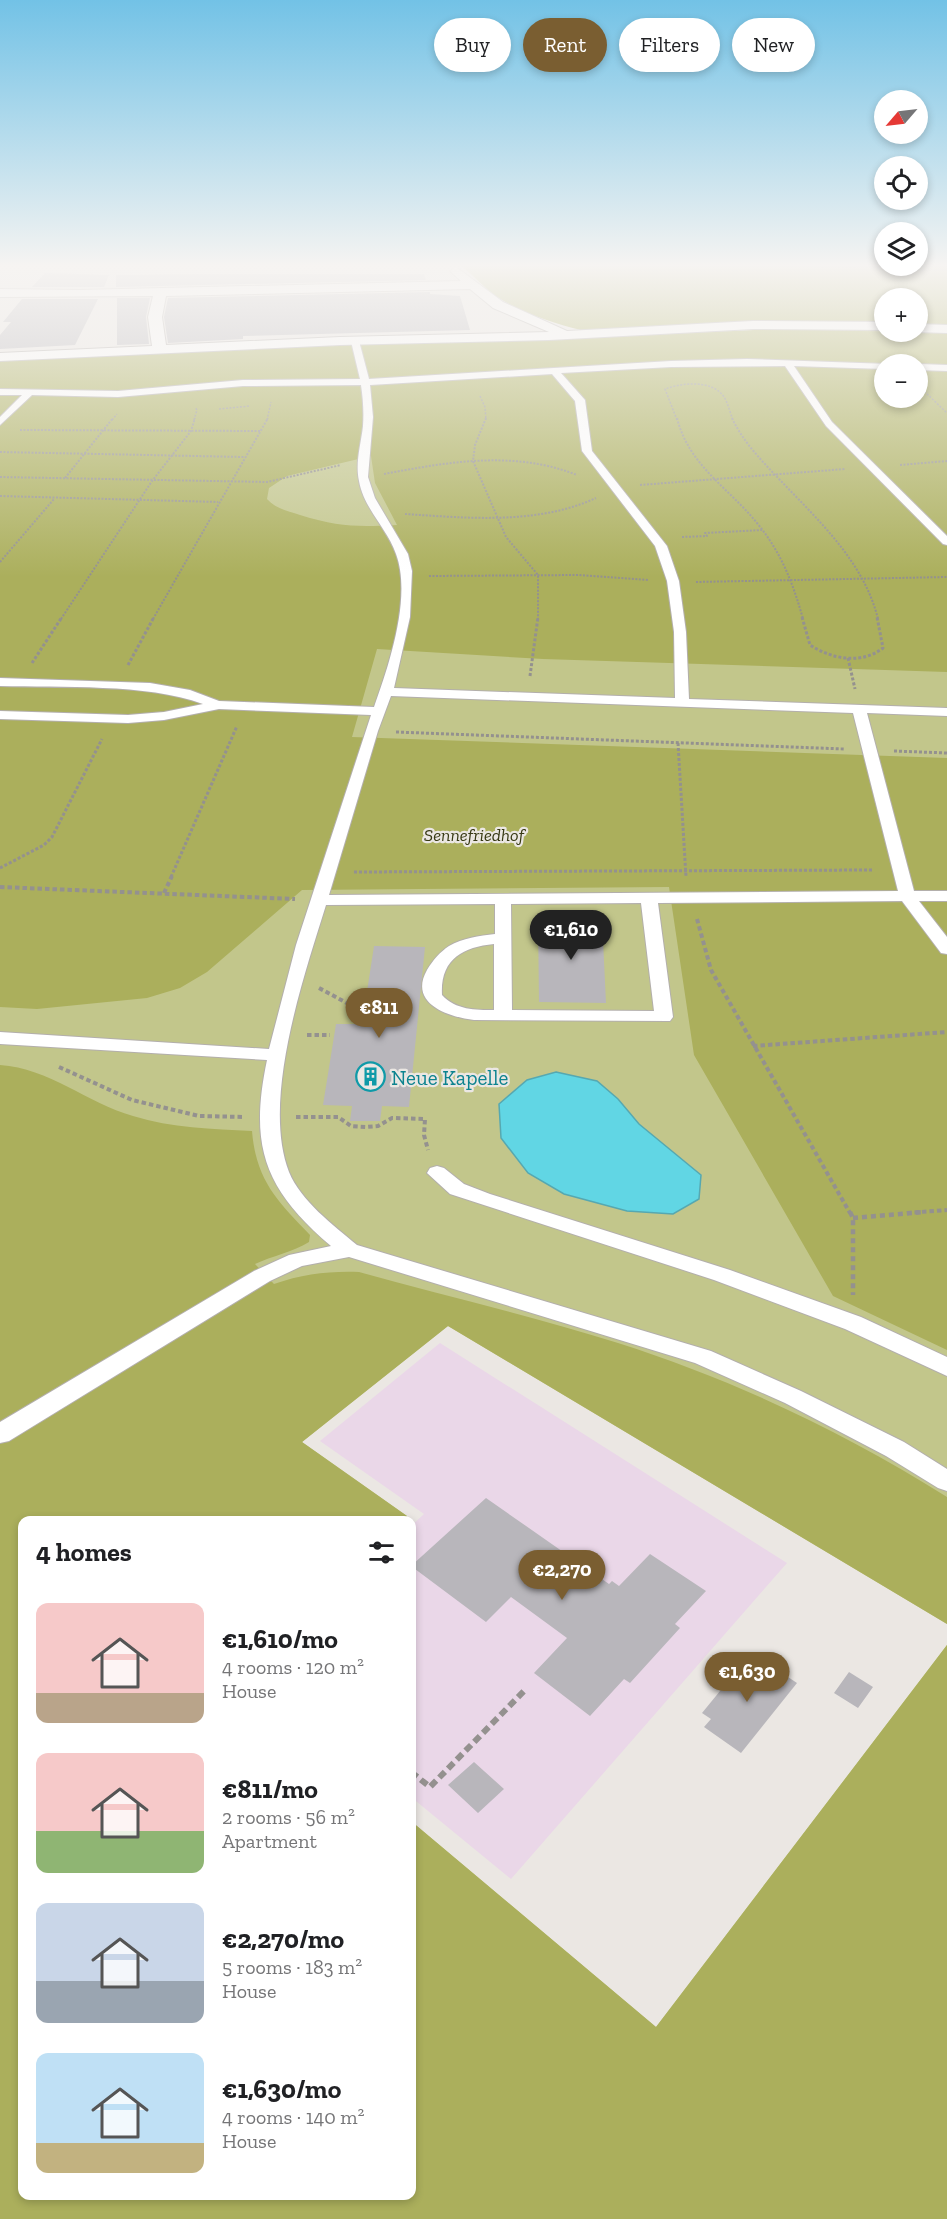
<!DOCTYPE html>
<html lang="en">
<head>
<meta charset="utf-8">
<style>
	body { margin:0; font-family:"Zilla Slab",serif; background:#f2f2f2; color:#202124; height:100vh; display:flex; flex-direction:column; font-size:22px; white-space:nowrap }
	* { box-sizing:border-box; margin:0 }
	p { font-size:20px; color:#757577 }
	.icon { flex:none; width:33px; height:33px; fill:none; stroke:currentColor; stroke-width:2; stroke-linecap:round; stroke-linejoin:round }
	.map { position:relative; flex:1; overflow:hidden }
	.side { position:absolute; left:18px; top:1516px; width:398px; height:684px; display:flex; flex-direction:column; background:#fff; border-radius:12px; box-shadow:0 3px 9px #0003 }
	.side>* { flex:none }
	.top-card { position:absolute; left:434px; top:18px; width:423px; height:54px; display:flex; gap:12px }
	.needle { width:39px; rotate:242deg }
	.tools { position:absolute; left:874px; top:90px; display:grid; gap:12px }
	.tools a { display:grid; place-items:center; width:54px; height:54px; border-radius:50%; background:#fff; box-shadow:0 3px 9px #0003; font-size:30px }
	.price { position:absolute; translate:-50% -51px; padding:0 14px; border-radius:21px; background:#7a5e31; color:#fff; font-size:20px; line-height:39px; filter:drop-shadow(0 2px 3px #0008) }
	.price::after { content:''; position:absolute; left:50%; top:36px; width:18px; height:14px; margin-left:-9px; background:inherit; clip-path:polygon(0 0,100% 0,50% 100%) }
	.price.selected { background:#222; color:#fff }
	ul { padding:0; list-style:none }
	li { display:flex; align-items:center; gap:18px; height:150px; padding:0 18px }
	li span { display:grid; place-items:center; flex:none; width:168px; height:120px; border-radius:12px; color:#555 }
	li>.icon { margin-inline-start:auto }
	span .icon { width:72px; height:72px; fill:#fffc; stroke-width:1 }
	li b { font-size:26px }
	h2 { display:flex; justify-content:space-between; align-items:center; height:72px; padding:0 18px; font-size:26px }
	.tag { padding:0 21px; border-radius:27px; background:#fff; box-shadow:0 3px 9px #0003; font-size:21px; line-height:54px }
	.tag.selected { background:#7a5e31; color:#fff }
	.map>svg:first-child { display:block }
	.education { fill:#ead7e8 }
	.green { fill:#c2c68b; fill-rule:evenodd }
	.forest { fill:#abaf5c; fill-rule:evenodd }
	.water { fill:#61d6e4; stroke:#56a8b1; stroke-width:1.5 }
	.building { fill:#b8b6bb }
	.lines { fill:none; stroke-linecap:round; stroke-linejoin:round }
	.service-casing { stroke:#b3afac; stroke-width:2 }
	.minor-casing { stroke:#b3afac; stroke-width:2 }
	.path-far5 { stroke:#94918f; stroke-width:1.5; stroke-dasharray:2 1.5; stroke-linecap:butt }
	.path-far4 { stroke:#94918f; stroke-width:2; stroke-dasharray:2 1.5; stroke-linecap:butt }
	.path-far3 { stroke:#94918f; stroke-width:3; stroke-dasharray:3 2; stroke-linecap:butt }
	.path-far2 { stroke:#94918f; stroke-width:4; stroke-dasharray:4.5 3; stroke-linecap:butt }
	.path-far1 { stroke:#94918f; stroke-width:4.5; stroke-dasharray:5 4; stroke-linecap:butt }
	.path { stroke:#94918f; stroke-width:6; stroke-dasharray:8 4.5; stroke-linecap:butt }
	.service { fill:#fff; fill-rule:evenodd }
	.minor { fill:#fff; fill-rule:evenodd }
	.labels { text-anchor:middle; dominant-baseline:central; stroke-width:4.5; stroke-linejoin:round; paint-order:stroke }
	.far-park-label { font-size:18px; font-style:italic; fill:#373914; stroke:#ebe7e3 }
	.culture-label { font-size:21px; fill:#0d838f; stroke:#ebe7e3; text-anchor:start }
</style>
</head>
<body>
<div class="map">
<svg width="947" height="2219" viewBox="0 0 947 2219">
	<rect width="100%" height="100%" fill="#ebe7e3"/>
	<path class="education" d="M 440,1343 L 787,1563 L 511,1879 L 411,1797 L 411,1526 L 424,1514 L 320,1441 Z"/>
	<path class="green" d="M 885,330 L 947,333 L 947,1624 L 448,1326 L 302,1442 L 407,1516 L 401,1521 L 22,1521 L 22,2196 L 411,2196 L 411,1821 L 656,2027 L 947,1645 L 947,2219 L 0,2219 L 0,359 L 568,339 L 703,331 ZM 885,364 L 918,364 L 918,398 L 885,398 Z"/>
	<path class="forest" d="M 462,266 L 947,266 L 947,326 L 918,324 L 918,298 L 885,298 L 885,323 L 758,322 L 581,330 C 558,325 522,313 502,300 C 487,291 475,277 462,266 Z
		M 773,329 L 947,333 L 947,672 L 543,659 L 377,649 L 352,737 L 947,758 L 947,1350 L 833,1296 L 694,1055 L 669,887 L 302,890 L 207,972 L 180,988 L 147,998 L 37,1009 L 0,1007 L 0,359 L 341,344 L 568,339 ZM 885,364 L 918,364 L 918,398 L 885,398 ZM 371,456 L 375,483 L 397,525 C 357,527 339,527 300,515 C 288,511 276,509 267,499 L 269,488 L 287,476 Z
		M 0,1065 C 49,1068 87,1103 133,1116 C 172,1128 212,1129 252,1131 C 256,1180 277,1201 310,1235 L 309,1242 C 293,1252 272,1256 255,1264 L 274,1284 C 303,1274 329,1271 359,1272 C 445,1296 533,1316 618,1343 C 734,1380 844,1432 947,1497 L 947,1624 L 448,1326 L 302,1442 L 407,1516 L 401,1521 L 22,1521 L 22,2196 L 411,2196 L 411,1821 L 656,2027 L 947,1645 L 947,2219 L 0,2219 Z"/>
	<path class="water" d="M 556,1072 L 597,1081 L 618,1099 L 639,1124 L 701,1175 L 699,1199 L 673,1214 L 627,1211 L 564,1194 L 528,1173 L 501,1138 L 499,1104 L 527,1080 Z"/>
	<path class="building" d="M 45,273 L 109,275 L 104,287 L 32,287 Z
		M 196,274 L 424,274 L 426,280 L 116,287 L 116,275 Z
		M 430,292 L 430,294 L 460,296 L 470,330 L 243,336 L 243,339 L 168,343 L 164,317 L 168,298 Z
		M 117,298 L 150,298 L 146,317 L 149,344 L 117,345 Z
		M 22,299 L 98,299 L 75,345 L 0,349 L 0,335 L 11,322 L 3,322 Z
		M 538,919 L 602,919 L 606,1003 L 539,1002 Z
		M 374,946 L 425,947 L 409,1107 L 382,1106 L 380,1121 L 350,1121 L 352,1106 L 323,1105 L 336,1024 L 362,1024 Z
		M 486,1498 L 609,1584 L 612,1581 L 619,1586 L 650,1554 L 706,1591 L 675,1624 L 680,1628 L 630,1683 L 624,1679 L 590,1716 L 534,1673 L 567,1638 L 511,1597 L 486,1622 L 411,1566 Z
		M 755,1655 L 797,1683 L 741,1753 L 704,1727 L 711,1719 L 702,1713 L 729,1680 L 732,1682 Z
		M 849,1672 L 873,1687 L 858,1708 L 834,1693 Z
		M 474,1762 L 504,1789 L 478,1813 L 448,1785 Z"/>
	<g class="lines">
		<defs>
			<path id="service" d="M 355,338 L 359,341 L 369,379 L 671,361 L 747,359 L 888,364 L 885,364 L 885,369 L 794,366 L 832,422 L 947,536 L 947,545 L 943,544 L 826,426 L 785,366 L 671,367 L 561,373 L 585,400 L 592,451 L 667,546 L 679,581 L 686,632 L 689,699 L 947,708 L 947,716 L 867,713 L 914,891 L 947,891 L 947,901 L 919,901 L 947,937 L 947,954 L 941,953 L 902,901 L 658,903 L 673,1017 L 670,1021 L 474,1020 C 449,1017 408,1004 427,970 C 433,960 440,952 449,946 C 463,938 479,936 495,934 L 495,904 L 326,905 C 304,976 261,1100 289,1172 C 301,1201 333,1225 357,1245 L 711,1351 L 801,1391 L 904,1442 L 947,1469 L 947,1491 L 938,1488 L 886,1456 L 785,1403 L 695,1363 L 349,1257 L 302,1266 L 270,1281 L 9,1441 L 0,1443 L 0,1422 L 254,1271 L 289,1255 L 331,1246 C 264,1189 249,1146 267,1060 L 0,1044 L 0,1032 L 269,1049 L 296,945 L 371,715 L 219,709 L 164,720 L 128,723 L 0,719 L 0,711 L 128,715 L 164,712 L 203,704 C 145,683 62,688 0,686 L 0,678 L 150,683 L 190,690 L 219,701 L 374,707 C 389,665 412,597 396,554 C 387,528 364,509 359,481 C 355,463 361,444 363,426 C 364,412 363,398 361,385 L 243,386 L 118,397 L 32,395 L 0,425 L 0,417 L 22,395 L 0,395 L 0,389 L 118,391 L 243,380 L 360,379 L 351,341 ZM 552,374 L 575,401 L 582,451 L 655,546 L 667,581 L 674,632 L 675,698 L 394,688 L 410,617 L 412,571 L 408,554 L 375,498 L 368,477 L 373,417 L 370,385 ZM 391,696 L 853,713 L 898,891 L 329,895 L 378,731 ZM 641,903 L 654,1011 L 512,1010 L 511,904 ZM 494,944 L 494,1010 C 475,1010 456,1010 442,995 C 440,960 462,947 494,944 Z
				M 917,364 L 918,364 L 947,365 L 947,371 L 918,370 Z
				M 437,1166 L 444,1168 L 464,1184 L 490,1194 L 730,1270 L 861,1317 L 947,1357 L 947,1376 L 845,1329 L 714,1280 L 450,1194 L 427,1173 L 430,1168 Z"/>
			<path id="minor" d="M 456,267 L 503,302 L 567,331 L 753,321 L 885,322 L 885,330 L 753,329 L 549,340 L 340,345 L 0,361 L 0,353 L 152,346 L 148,317 L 153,296 L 0,297 L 0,289 L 80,290 L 461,281 L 450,271 ZM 470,289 L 493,308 L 549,332 L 340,337 L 166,345 L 162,317 L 166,296 Z
				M 918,324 L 947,325 L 947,333 L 915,332 L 918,332 Z"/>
		</defs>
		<use href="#service" class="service-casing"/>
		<use href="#minor" class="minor-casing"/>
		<path class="path-far5" d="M 800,266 L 947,270
			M 922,389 L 947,413
			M 480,396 L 485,407 L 486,420
			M 219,409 L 250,406
			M 112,420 L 117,414
			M 194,420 L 197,410 L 195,407
			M 267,420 L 271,402
			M 677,420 L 665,389 C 682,383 712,379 724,397 C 728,403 730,413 733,420"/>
		<path class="path-far4" d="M 486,418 L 475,445 L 473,461 L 506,537 L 538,575 L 538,619
			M 677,418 C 689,466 728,487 757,523 C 781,552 793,583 803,619
			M 732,418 C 743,442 762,461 780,480 C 819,521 864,562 878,619
			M 20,430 L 261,431
			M 0,452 L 244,457
			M 900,465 L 947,461
			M 384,474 C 448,462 514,450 577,475
			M 0,477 L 267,482 L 341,465
			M 65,478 L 113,418
			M 640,485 L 845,469
			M 0,496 L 218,502
			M 405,514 C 468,518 537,525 596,498
			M 682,537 L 707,536 L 705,533 L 762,530
			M 0,562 L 54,499
			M 429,576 L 579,575 L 649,580
			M 696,582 L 947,577
			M 61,619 L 152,481 L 191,431 L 195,418
			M 153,619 L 268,418"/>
		<path class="path-far3" d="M 802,617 L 810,645 C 832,659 861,665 883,648 L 877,617
			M 848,658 L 855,689
			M 32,663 L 62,617
			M 128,665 L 154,617
			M 530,676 L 538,617
			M 396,732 L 844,749
			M 678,743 L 686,877
			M 894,751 L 947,753
			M 0,868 L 44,845 L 52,837 L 102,739
			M 354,872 L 874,870
			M 171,877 L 237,726"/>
		<path class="path-far2" d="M 0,887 L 295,899
			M 164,893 L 172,876
			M 697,919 L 711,970 L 850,1213
			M 319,988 L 358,1009
			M 307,1035 L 330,1035
			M 753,1046 L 947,1032
			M 59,1067 L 132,1100 L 199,1116 L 244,1117
			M 296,1117 L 338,1117 L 351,1126 L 366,1127 L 378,1126 L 392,1118 L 425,1119 L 424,1135 L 428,1150
			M 907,1213 L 947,1210"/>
		<path class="path-far1" d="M 850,1212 L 853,1218 L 853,1295
			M 853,1218 L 925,1212"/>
		<path class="path" d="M 411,1772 L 430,1787 L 524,1691"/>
		<use href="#service" class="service"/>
		<use href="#minor" class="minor"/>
	</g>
	<linearGradient id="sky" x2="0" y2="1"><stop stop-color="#72c2e6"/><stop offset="0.46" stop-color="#f6f4f2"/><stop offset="1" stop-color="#f6f4f2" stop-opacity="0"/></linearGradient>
	<rect width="947" height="577" fill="url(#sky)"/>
	<defs>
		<symbol id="building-ring" viewBox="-11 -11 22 22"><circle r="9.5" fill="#ebe7e3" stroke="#0f9aa8" stroke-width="1.5"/><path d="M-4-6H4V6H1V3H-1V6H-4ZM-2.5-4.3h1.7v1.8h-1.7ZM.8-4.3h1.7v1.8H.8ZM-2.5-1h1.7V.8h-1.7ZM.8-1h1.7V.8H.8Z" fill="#0f9aa8"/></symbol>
	</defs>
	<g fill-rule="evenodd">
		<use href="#building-ring" x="354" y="1060" width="33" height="33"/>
	</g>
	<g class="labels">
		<g class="far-park-label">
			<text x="474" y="835">Sennefriedhof</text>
		</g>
		<g class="culture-label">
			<text x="391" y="1077">Neue Kapelle</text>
		</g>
	</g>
</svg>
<div class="tools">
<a><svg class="needle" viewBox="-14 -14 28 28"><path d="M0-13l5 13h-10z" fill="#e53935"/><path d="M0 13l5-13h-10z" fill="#757577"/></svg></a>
<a><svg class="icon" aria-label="locate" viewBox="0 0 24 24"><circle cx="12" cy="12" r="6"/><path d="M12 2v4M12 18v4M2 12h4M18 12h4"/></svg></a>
<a><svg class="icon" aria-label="layers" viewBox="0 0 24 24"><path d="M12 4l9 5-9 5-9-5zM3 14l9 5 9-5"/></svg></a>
<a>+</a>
<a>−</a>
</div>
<b class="price selected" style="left:571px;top:961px">€1,610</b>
<b class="price" style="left:379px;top:1039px">€811</b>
<b class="price" style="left:562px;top:1601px">€2,270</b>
<b class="price" style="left:747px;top:1703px">€1,630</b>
<div class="top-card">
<a class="tag">Buy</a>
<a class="tag selected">Rent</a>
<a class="tag">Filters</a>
<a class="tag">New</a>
</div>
<section class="side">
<h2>4 homes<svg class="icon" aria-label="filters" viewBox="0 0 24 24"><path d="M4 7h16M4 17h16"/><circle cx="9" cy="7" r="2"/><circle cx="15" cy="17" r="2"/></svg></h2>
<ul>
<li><span style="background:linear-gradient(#f6c9c9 75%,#b9a48a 0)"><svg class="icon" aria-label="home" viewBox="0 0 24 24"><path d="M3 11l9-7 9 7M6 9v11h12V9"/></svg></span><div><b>€1,610/mo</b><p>4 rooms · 120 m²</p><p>House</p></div></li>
<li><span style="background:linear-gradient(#f6c9c9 65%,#8fb573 0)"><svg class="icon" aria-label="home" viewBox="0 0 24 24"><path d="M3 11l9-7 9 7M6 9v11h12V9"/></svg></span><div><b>€811/mo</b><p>2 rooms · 56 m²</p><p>Apartment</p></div></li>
<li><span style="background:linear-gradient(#c9d6e8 65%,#9aa5b1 0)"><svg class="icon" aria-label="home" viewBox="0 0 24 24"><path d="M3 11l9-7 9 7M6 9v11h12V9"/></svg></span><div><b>€2,270/mo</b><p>5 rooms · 183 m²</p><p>House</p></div></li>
<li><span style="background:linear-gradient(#bfe0f5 75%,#c2b280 0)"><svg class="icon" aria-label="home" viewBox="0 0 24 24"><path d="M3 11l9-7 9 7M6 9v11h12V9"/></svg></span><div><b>€1,630/mo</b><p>4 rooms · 140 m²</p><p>House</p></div></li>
</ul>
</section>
</div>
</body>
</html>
